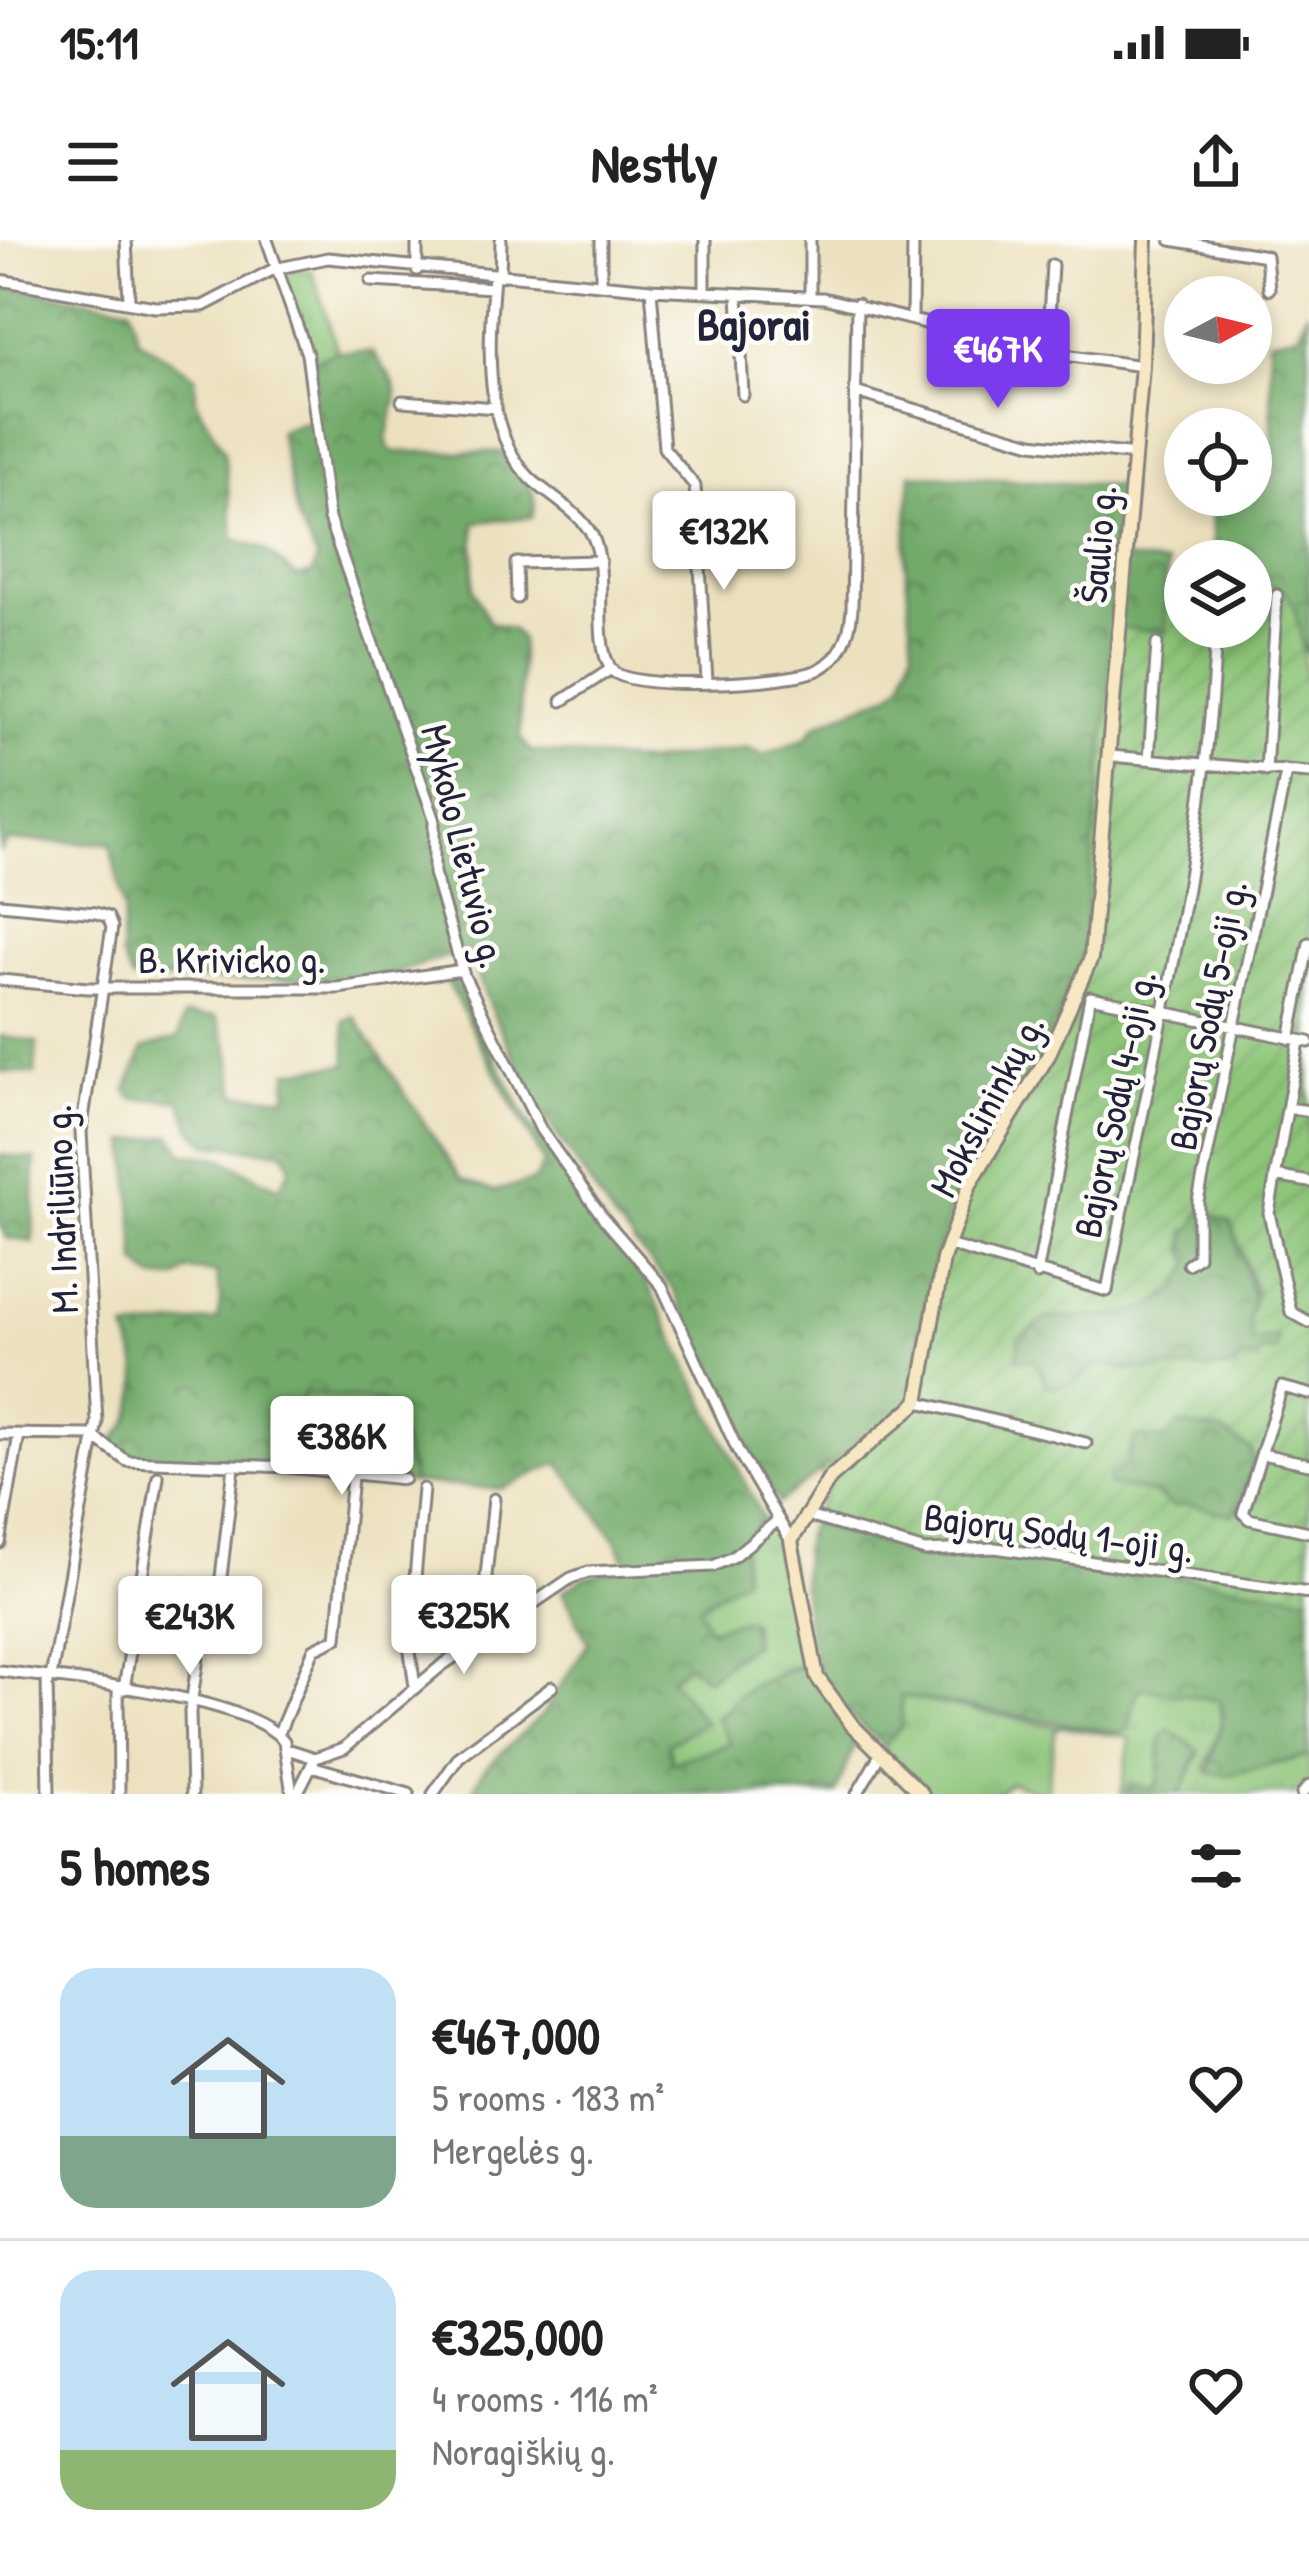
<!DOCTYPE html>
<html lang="en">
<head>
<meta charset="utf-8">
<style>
	body { margin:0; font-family:"Patrick Hand",sans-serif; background:#f6f6f6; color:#222; height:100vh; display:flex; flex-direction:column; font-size:45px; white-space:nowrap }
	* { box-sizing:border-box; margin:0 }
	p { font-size:39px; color:#767676 }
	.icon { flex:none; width:66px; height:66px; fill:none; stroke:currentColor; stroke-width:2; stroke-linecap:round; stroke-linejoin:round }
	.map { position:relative; height:1554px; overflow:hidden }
	.panel { display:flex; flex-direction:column; background:#fff; flex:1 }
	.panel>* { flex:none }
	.needle { width:78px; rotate:83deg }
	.buttons { position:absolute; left:1164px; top:36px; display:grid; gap:24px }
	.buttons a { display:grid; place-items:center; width:108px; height:108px; border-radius:50%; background:#fff; box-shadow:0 6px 18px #0003; font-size:60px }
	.price { position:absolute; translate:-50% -102px; padding:0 27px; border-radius:12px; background:#fff; color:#222; font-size:39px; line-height:78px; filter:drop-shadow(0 3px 6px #0008) }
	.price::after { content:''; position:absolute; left:50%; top:72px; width:36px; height:27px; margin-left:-18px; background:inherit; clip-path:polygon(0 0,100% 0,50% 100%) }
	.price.selected { background:#7c3aed; color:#fff }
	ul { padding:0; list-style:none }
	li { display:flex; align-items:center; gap:36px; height:300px; padding:0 60px }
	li+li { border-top:3px solid #e0e0e0 }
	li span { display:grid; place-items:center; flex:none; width:336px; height:240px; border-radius:36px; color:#555 }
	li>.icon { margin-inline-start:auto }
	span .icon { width:144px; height:144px; fill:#fffc; stroke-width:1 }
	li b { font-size:51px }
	h2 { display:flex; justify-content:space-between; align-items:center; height:144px; padding:0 60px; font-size:51px }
	.status { display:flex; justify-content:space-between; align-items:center; height:84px; padding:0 60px; background:#fff; direction:ltr }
	.status svg { height:33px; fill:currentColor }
	header { display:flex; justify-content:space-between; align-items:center; height:156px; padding:0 60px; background:#fff; font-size:54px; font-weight:700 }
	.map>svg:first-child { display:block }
	.grass { fill:url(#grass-tufts); stroke:#58745a; stroke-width:3 }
	.forest { fill:url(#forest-crowns); stroke:#4a6652; stroke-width:3 }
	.garden { fill:url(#garden-furrows); stroke:#58745a; stroke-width:3; fill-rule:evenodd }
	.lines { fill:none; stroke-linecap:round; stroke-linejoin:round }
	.street-casing { stroke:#87827d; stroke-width:15 }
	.secondary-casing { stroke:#87827d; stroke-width:18 }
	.street { stroke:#fff; stroke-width:9 }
	.secondary { stroke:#f7e8c3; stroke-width:12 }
	.labels { text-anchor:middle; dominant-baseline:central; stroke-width:9; stroke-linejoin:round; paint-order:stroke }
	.street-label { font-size:39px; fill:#22223b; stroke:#fdfcf7 }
	.quarter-label { font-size:45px; font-weight:bold; fill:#22223b; stroke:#fdfcf7 }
</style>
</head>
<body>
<div class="status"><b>15:11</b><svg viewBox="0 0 49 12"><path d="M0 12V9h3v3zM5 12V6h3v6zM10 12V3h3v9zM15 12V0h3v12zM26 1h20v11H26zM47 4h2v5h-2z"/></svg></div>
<header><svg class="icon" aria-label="menu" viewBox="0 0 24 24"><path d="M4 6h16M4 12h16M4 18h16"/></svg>Nestly<svg class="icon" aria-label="share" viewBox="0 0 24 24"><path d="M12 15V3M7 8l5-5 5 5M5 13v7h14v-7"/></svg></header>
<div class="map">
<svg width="1309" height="1554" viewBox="0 0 1309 1554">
	<defs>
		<pattern id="grass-tufts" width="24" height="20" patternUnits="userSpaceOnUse" patternTransform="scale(3)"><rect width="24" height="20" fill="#8dc579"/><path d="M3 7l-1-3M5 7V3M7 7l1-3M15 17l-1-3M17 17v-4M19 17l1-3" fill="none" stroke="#79a96a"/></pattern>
		<pattern id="forest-crowns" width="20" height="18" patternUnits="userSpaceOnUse" patternTransform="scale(3)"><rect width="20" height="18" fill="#72aa69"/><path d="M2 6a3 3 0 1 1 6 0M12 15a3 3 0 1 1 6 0" fill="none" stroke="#5d8a58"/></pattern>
		<pattern id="garden-furrows" width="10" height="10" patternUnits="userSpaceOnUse" patternTransform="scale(3)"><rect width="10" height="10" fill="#8dc579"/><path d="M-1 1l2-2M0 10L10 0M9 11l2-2" fill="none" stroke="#79a96a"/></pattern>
	</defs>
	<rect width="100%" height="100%" fill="#fdfcf7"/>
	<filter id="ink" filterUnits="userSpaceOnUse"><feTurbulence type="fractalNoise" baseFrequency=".00833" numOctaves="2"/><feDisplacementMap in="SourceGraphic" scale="24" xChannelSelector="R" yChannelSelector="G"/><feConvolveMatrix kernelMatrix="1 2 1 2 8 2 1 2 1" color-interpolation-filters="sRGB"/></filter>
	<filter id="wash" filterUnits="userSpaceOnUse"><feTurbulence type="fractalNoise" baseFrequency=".004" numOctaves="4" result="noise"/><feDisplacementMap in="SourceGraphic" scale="48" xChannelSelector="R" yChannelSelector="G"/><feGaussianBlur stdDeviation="2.7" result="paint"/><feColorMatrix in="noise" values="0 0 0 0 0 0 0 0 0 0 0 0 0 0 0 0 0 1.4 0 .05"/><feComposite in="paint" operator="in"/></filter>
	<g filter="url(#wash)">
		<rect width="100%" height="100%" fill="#ece1bf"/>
		<path class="grass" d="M 284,29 L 312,31 L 338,111 L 313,123 L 281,33 Z
			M 302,1153 L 380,1162 L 391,1169 L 413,1243 L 279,1225 L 281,1206 L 295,1205 Z
			M 763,1279 L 787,1314 L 806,1424 L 785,1428 L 716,1477 L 731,1504 L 672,1522 L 668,1504 L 704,1482 L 670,1438 L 688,1424 L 753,1403 L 753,1384 L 742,1380 L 707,1389 L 699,1366 Z
			M 1143,1448 L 1217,1456 C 1229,1478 1213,1505 1205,1529 L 1227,1535 L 1309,1516 L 1309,1539 L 1296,1554 L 1180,1554 L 1199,1515 L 1160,1538 L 1155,1547 L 1121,1554 L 1130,1498 L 1063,1487 L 1056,1489 L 1046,1554 L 1010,1542 L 996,1554 L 927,1554 L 883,1506 L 902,1486 L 900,1456 L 1054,1486 L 1128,1489 L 1136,1454 Z"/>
		<path class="forest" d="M 0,46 L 130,66 L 138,99 L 195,136 L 196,161 L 224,211 L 234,299 L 264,309 L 297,337 L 313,333 L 317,319 L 298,281 L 279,191 L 315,178 L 315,119 L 338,111 L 372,112 C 412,161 392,152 387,203 L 393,212 L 502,212 C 520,233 542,248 532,277 L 475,282 L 473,349 L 489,382 L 512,389 L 521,400 L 520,498 L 531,511 L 645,522 L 748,508 L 764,515 L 806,498 L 817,484 L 892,453 L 903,442 L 913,407 L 905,322 L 911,234 L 1128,247 L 1123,319 L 1167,324 L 1165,394 L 1117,387 L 1081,727 L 1030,832 L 950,969 L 930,1042 L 912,1156 L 895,1177 L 778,1263 L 730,1174 L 673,1049 L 614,980 L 539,868 L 491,770 L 468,709 L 390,735 L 355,739 L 132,740 L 121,716 L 124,670 L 110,603 L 7,601 L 0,611 Z
			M 1309,70 L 1309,416 L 1276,347 L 1251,347 L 1251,321 L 1214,321 L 1210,258 L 1251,255 L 1251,245 L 1274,236 L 1269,100 L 1298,93 Z
			M 453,737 L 529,883 L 646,1041 L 763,1279 L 743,1301 L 743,1337 L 699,1366 L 708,1389 L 749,1379 L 753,1403 L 707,1439 L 688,1424 L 670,1438 L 704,1482 L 668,1504 L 672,1522 L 730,1504 L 716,1478 L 751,1445 L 806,1424 L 857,1498 L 836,1554 L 471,1554 L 483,1530 L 541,1476 L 588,1403 L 563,1351 L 585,1337 L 628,1327 L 616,1300 L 559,1223 L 501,1249 L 413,1243 L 391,1168 L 380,1162 L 303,1153 L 298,1186 L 317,1191 L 318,1200 L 300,1211 L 282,1206 L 279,1225 L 128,1217 L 110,1203 C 144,1175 143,1128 126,1091 L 217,1080 L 221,1058 L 216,1033 L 188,1030 L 177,1039 L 154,1039 L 137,1023 L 127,902 L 172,895 L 184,914 L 217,916 L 279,948 L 291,927 L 284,912 L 207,904 L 192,889 L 180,860 L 133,859 L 127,850 L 143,809 L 178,798 L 184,776 L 216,777 L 229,809 L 236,854 L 286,857 L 288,831 L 347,824 L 344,781 L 354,776 L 461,939 L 494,951 L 534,941 L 544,923 L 445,738 Z
			M 0,796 L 37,802 L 35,834 L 0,832 Z
			M 0,915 L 35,919 L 33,1002 L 6,998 L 0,983 Z
			M 1200,970 L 1231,982 L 1256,1066 L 1280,1101 L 1276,1111 C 1225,1136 1157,1137 1101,1124 C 1083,1137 1068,1154 1045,1144 L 1042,1129 L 1017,1119 L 1019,1097 L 1047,1078 L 1119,1076 L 1145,1069 L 1176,1051 L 1191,1025 C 1181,1001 1186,990 1200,970 Z
			M 1177,1185 L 1221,1191 L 1250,1209 L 1253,1227 L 1233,1275 L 1174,1267 L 1150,1252 L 1109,1246 L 1110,1236 L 1126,1224 L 1135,1197 L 1162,1199 Z
			M 810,1284 L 1309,1356 L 1309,1516 L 1227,1535 L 1208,1533 L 1223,1477 L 1221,1461 L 1143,1448 L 1136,1454 L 1128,1489 L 1119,1493 L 901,1456 L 902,1486 L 883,1506 C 862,1486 831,1462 820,1434 C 806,1398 794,1319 810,1284 Z
			M 1170,1490 L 1199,1510 L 1180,1554 L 1127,1554 L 1129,1545 L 1151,1549 L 1158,1544 L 1161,1496 Z"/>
		<path class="garden" d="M 1251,347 C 1263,347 1278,343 1287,353 C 1309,390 1309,500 1309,548 L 1303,552 L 1309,570 L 1309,1356 L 993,1310 L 918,1313 L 810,1284 L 828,1245 L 820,1231 L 895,1177 L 912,1156 L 930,1042 L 950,969 L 1030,832 L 1081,727 L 1116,387 L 1165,393 L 1166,350 L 1185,351 L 1185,387 L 1251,387 ZM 1201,970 L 1231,982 L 1256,1052 L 1249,1078 L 1252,1101 L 1278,1097 L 1276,1111 L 1262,1111 L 1257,1120 L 1240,1120 L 1234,1129 L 1128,1130 L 1101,1124 C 1082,1134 1067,1154 1045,1144 L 1035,1121 L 1017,1119 L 1019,1098 L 1047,1078 L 1119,1076 L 1145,1069 L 1176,1050 L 1191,1024 L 1184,1009 L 1186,991 L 1194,987 ZM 1177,1185 L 1221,1191 L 1250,1209 C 1258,1227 1248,1262 1233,1275 L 1187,1264 L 1174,1267 L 1150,1252 L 1109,1246 L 1110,1236 L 1126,1224 L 1135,1197 L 1166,1199 Z"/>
	</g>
	<g filter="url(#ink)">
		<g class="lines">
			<defs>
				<path id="street" d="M 126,0 L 129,59
					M 267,0 L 307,114 L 329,279 L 434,578 L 434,633 L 464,736 L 541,890 L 604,979 L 662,1046 L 738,1211 L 791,1301
					M 417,0 L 417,30
					M 601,0 L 601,44
					M 705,0 L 705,51
					M 810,0 L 810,57
					M 1171,0 L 1266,16 L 1269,49
					M 494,36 C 489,99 481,189 530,238 C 550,257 587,276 595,302 C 608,337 592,400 611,429 C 627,453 791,443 818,430 C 842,418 850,395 852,369 L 857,64
					M 500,36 L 501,0
					M 0,40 L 155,67 L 203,66 L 274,29 L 328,18 L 651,49 L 823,58 L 1043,112 L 1142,126
					M 371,41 L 493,48
					M 651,49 L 664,208 L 695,246 L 707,441
					M 738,54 L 743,155
					M 912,78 L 913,0
					M 1047,113 L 1052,25
					M 855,152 L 1032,203 L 1135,215
					M 402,161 L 496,168
					M 517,358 L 516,323 L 600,321
					M 562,461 L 611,429
					M 1110,516 L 1309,533
					M 1149,519 L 1157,404
					M 1266,531 L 1277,355
					M 0,664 L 96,673 L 108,677 L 112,687 L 81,892 L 97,1182 L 51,1437
					M 0,740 L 88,748 L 338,748 L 462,730
					M 1090,757 L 1309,802
					M 1290,799 L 1309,703
					M 1299,801 L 1269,973 L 1291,1072 L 1309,1082
					M 1288,868 L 1309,871
					M 1275,936 L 1309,942
					M 948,1005 L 1107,1051 C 1148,830 1208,612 1216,387
					M 1188,1024 L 1198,1017 L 1198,961 L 1286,533
					M 1037,1034 L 1090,757
					M 1309,1154 L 1282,1147 L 1243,1273 L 1249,1279 L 1309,1292
					M 918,1162 L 1086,1203
					M 0,1194 L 91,1195
					M 91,1195 L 127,1221 L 287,1227 L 404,1239
					M 1262,1214 L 1309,1224
					M 805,1275 L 925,1311 L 995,1308 L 1309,1353
					M 0,1303 L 19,1195
					M 493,1387 L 486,1336 L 494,1259
					M 0,1431 C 62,1439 245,1455 284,1501 L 292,1554
					M 47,1437 L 49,1554
					M 415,1447 L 409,1405 L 423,1249
					M 118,1448 L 119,1554
					M 124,1449 L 158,1237
					M 278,1495 L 314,1409 L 337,1398 L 352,1236
					M 287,1509 L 315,1518
					M 311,1526 L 409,1554
					M 192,1554 L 190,1472 L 199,1411 L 216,1380 L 234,1226
					M 297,1554 L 315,1518 L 344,1508 L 441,1426 L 571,1338 L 588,1332 L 713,1326 L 733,1317 L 777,1281
					M 433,1554 L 459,1517 L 552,1447
					M 857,1554 L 881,1513
					M 1302,1554 L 1309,1546"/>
				<path id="secondary" d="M 922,1554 L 852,1485 L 817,1437 L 791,1301 L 830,1238 L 918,1162 L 943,1019 L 970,944 L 1048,816 L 1091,718 L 1142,126 L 1146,0"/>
			</defs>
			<use href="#street" class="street-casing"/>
			<use href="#secondary" class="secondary-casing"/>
			<use href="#street" class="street"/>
			<use href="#secondary" class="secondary"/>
		</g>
	</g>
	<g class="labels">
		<g class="street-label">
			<text transform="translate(1097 304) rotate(-85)">Šaulio g.</text>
			<text transform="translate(465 606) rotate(76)">Mykolo Lietuvio g.</text>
			<text x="232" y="718">B. Krivicko g.</text>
			<text transform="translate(1207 775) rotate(-79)">Bajorų Sodų 5-oji g.</text>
			<text transform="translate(1114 864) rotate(-78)">Bajorų Sodų 4-oji g.</text>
			<text transform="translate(986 865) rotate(-62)">Mokslininkų g.</text>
			<text transform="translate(60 969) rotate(-92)">M. Indriliūno g.</text>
			<text transform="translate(1059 1292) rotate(7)">Bajorų Sodų 1-oji g.</text>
		</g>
		<g class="quarter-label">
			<text x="754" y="83">Bajorai</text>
		</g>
	</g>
</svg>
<div class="buttons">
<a><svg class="needle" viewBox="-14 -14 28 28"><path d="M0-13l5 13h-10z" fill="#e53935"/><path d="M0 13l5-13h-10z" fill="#767676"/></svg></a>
<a><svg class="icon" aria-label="locate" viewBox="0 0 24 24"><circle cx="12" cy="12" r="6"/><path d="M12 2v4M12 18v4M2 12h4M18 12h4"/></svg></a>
<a><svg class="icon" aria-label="layers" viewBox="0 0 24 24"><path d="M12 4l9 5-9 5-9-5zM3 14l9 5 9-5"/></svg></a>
</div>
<b class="price selected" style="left:998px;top:171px">€467K</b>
<b class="price" style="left:724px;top:353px">€132K</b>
<b class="price" style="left:342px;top:1258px">€386K</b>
<b class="price" style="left:464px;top:1437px">€325K</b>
<b class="price" style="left:190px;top:1438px">€243K</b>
</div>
<section class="panel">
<h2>5 homes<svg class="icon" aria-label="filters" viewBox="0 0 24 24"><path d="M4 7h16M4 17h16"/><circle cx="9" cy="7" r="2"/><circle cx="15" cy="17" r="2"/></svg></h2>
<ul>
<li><span style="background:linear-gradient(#bfe0f5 70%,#7fa58c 0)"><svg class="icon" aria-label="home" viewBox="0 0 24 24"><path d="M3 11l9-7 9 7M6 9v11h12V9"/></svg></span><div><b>€467,000</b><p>5 rooms · 183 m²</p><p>Mergelės g.</p></div><svg class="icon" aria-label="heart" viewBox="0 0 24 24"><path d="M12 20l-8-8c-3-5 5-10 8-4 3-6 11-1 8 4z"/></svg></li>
<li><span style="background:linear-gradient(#bfe0f5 75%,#8fb573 0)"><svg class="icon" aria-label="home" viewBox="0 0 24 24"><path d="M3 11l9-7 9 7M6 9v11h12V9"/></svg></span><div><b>€325,000</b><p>4 rooms · 116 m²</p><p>Noragiškių g.</p></div><svg class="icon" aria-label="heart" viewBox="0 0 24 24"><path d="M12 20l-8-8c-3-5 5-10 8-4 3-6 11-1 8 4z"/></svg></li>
</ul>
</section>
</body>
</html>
